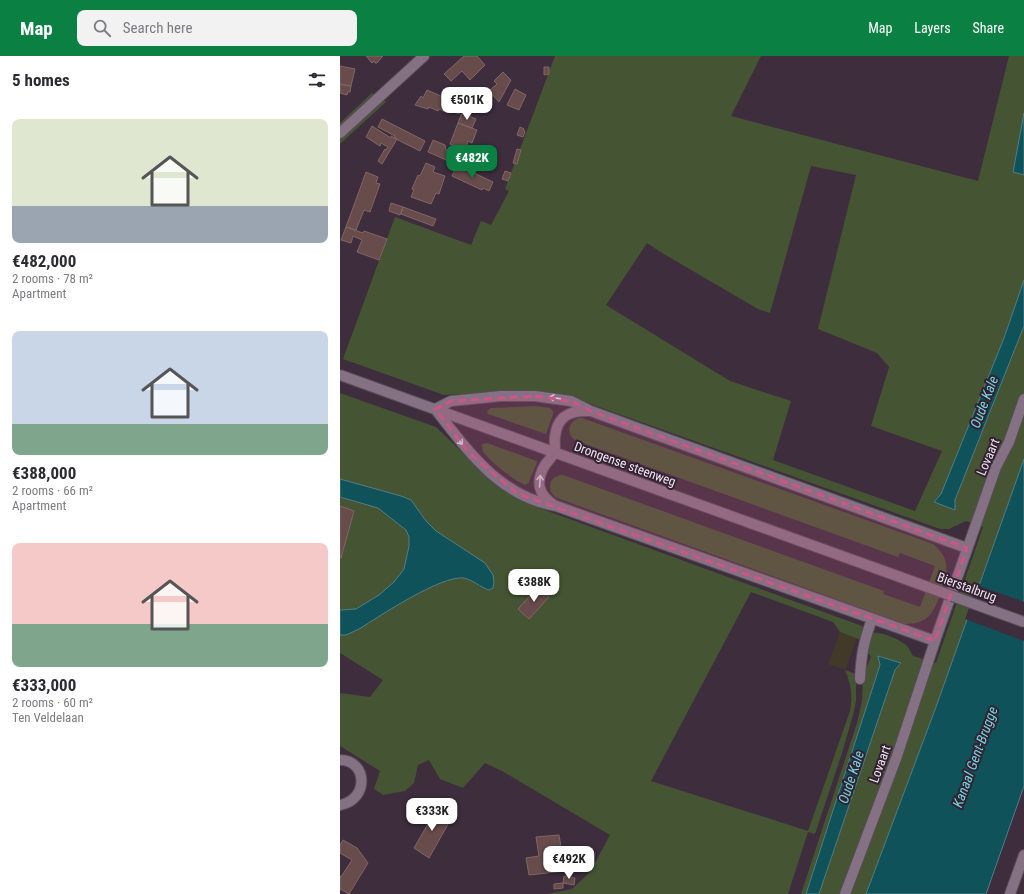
<!DOCTYPE html>
<html lang="en">
<head>
<meta charset="utf-8">
<style>
	body { margin:0; font-family:"Roboto Condensed",sans-serif; background:#f2f2f3; color:#2b2b33; height:100vh; display:flex; flex-direction:column; font-size:15px; white-space:nowrap }
	* { box-sizing:border-box; margin:0 }
	p { font-size:13px; color:#7c7c81 }
	.icon { flex:none; width:22px; height:22px; fill:none; stroke:currentColor; stroke-width:2; stroke-linecap:round; stroke-linejoin:round }
	.map { position:relative; flex:1; overflow:hidden }
	.details { display:flex; flex-direction:column; background:#fff; width:340px }
	.details>* { flex:none }
	.price { position:absolute; translate:-50% -34px; padding:0 9px; border-radius:8px; background:#fff; color:#222; font-size:13px; line-height:26px; filter:drop-shadow(0 1px 2px #0008) }
	.price::after { content:''; position:absolute; left:50%; top:24px; width:12px; height:9px; margin-left:-6px; background:inherit; clip-path:polygon(0 0,100% 0,50% 100%) }
	.price.active { background:#0b8043; color:#fff }
	ul { padding:0; list-style:none }
	li { display:grid; align-content:center; gap:8px; height:212px; padding:0 12px }
	li span { display:grid; place-items:center; height:124px; border-radius:8px; color:#555 }
	li>.icon { margin-inline-start:auto }
	span .icon { width:72px; height:72px; fill:#fffc; stroke-width:1 }
	li b { font-size:17px }
	h2 { display:flex; justify-content:space-between; align-items:center; height:48px; padding:0 12px; font-size:17px }
	header { display:flex; align-items:center; gap:24px; box-sizing:border-box; height:56px; padding:0 20px; background:#0b8043; color:#fff }
	header strong { font-size:19px }
	nav { display:flex; gap:22px; margin-inline-start:auto; font-size:14px }
	.search { width:280px; height:36px; background:#f2f2f3; display:flex; align-items:center; gap:10px; box-sizing:border-box; padding:0 14px; border-radius:8px; color:#7c7c81; font-size:15px }
	main { display:flex; flex:1; min-height:0 }
	.map>svg:first-child { display:block }
	.industrial { fill:#433929 }
	.green { fill:#455533; fill-rule:evenodd }
	.water { fill:#0f525a; stroke:#527e86 }
	.pier { fill:#3d2d3d }
	.building { fill:#674c4b; stroke:#826665 }
	.lines { fill:none; stroke-linecap:round; stroke-linejoin:round }
	.minor-casing { stroke:#594b58; stroke-width:12 }
	.minor { stroke:#847183; stroke-width:10 }
	.minor-bridge-casing { stroke:#594b58; stroke-width:12; stroke-linecap:butt }
	.minor-bridge { stroke:#847183; stroke-width:10 }
	.oneway { stroke:#d4c6d2 }
	.marked { fill:#cf5587; fill-opacity:0.2; stroke:#cf5587; stroke-width:3; stroke-dasharray:8 5; stroke-linejoin:round }
	.labels { text-anchor:middle; dominant-baseline:central; stroke-width:4; stroke-linejoin:round; paint-order:stroke }
	.street-label { font-size:13px; fill:#eee3ed; stroke:#332332 }
	.water-label { font-size:14px; font-style:italic; fill:#73d5e2; stroke:#332332 }
</style>
</head>
<body>
<header>
<strong>Map</strong>
<div class="search"><svg class="icon" aria-label="search" viewBox="0 0 24 24"><circle cx="10" cy="10" r="6"/><path d="M15 15l6 6"/></svg>Search here</div>
<nav><a>Map</a><a>Layers</a><a>Share</a></nav>
</header>
<main>
<section class="details">
<h2>5 homes<svg class="icon" aria-label="filters" viewBox="0 0 24 24"><path d="M4 7h16M4 17h16"/><circle cx="9" cy="7" r="2"/><circle cx="15" cy="17" r="2"/></svg></h2>
<ul>
<li><span style="background:linear-gradient(#dfe7d0 70%,#9aa5b1 0)"><svg class="icon" aria-label="home" viewBox="0 0 24 24"><path d="M3 11l9-7 9 7M6 9v11h12V9"/></svg></span><div><b>€482,000</b><p>2 rooms · 78 m²</p><p>Apartment</p></div></li>
<li><span style="background:linear-gradient(#c9d6e8 75%,#7fa58c 0)"><svg class="icon" aria-label="home" viewBox="0 0 24 24"><path d="M3 11l9-7 9 7M6 9v11h12V9"/></svg></span><div><b>€388,000</b><p>2 rooms · 66 m²</p><p>Apartment</p></div></li>
<li><span style="background:linear-gradient(#f6c9c9 65%,#7fa58c 0)"><svg class="icon" aria-label="home" viewBox="0 0 24 24"><path d="M3 11l9-7 9 7M6 9v11h12V9"/></svg></span><div><b>€333,000</b><p>2 rooms · 60 m²</p><p>Ten Veldelaan</p></div></li>
</ul>
</section>
<div class="map">
<svg width="684" height="838" viewBox="0 0 684 838">
	<rect width="100%" height="100%" fill="#3d2d3d"/>
	<path class="industrial" d="M 500,576 L 517,582 L 505,614 L 488,608 Z"/>
	<path class="green" d="M 215,0 L 421,0 L 391,60 L 638,125 L 669,0 L 684,0 L 684,224 L 664,282 L 601,438 L 594,446 L 615,454 L 615,444 L 684,270 L 684,403 L 596,651 L 526,838 L 479,838 L 555,614 L 561,608 L 539,600 L 540,609 L 466,838 L 461,838 L 517,667 L 522,645 L 523,620 L 531,601 L 525,591 L 532,577 C 541,575 562,584 568,591 C 570,594 571,597 573,600 L 596,607 L 643,471 L 626,465 L 609,473 L 600,473 L 234,342 L 212,337 L 187,335 L 104,339 L 3,303 L 55,161 L 131,189 L 141,165 L 151,169 L 169,135 L 165,133 ZM 471,110 L 516,119 L 478,273 L 537,297 L 549,311 L 531,370 L 602,395 L 575,455 L 433,404 L 451,345 L 390,325 L 266,249 L 307,187 L 322,197 L 418,253 L 430,257 Z
		M 32,37 L 46,46 L 0,88 L 0,67 Z
		M 0,337 L 96,371 L 145,418 L 168,437 L 183,446 L 522,570 L 524,572 L 521,584 L 500,576 L 493,566 L 411,536 L 311,725 L 468,775 L 510,655 C 513,640 511,628 505,614 L 516,618 L 516,645 L 513,659 L 502,697 L 475,778 L 468,776 L 448,838 L 207,838 L 232,833 L 250,816 L 270,779 L 162,715 L 145,707 L 123,732 L 100,723 L 89,704 L 78,709 L 74,727 L 65,735 L 43,739 L 34,733 L 40,715 L 0,690 L 0,637 L 30,641 L 43,624 L 0,597 Z
		M 196,350 L 210,352 L 213,355 L 213,358 L 206,378 L 148,358 L 147,355 L 151,352 Z
		M 239,362 L 242,362 L 593,488 C 611,503 608,515 601,536 C 594,556 589,568 565,568 L 217,442 C 205,435 209,419 223,419 L 544,535 L 543,538 L 580,551 L 595,510 L 560,497 L 558,501 L 237,385 C 226,380 227,366 239,362 Z
		M 147,387 L 197,405 C 196,413 190,419 189,427 L 185,429 C 172,423 153,408 144,397 C 142,395 142,391 142,388 Z"/>
	<path class="water" d="M 684,57 L 684,119 L 673,116 Z
		M 684,224 L 684,270 L 615,444 L 615,454 L 594,446 L 601,438 L 664,282 Z
		M 684,403 L 684,730 L 646,838 L 526,838 L 596,651 Z
		M 0,423 L 61,440 L 71,444 L 86,465 L 96,475 L 145,507 L 153,519 L 154,526 L 153,532 L 149,534 C 140,531 133,524 124,522 C 101,519 40,560 19,573 L 6,579 L 0,579 L 0,554 L 16,553 L 39,539 L 54,526 L 64,513 L 69,490 L 69,481 L 66,474 L 38,452 L 0,441 Z
		M 538,600 L 561,607 L 555,614 L 479,838 L 466,838 L 540,609 Z"/>
	<path class="pier" d="M 637,529 L 684,546 L 684,585 L 625,563 Z"/>
	<path class="building" d="M 26,0 L 43,0 L 37,7 L 35,7 L 34,5 L 32,7 Z
		M 124,0 L 137,0 L 145,9 L 130,24 L 122,15 L 111,25 L 104,18 Z
		M 0,10 L 15,13 L 11,30 L 0,28 Z
		M 204,11 L 209,11 L 209,18 L 204,19 Z
		M 163,16 L 171,24 L 159,46 L 149,35 L 157,28 L 154,25 Z
		M 0,28 L 11,30 L 10,36 L 8,36 L 7,39 L 0,37 Z
		M 175,33 L 186,39 L 179,54 L 167,49 Z
		M 87,34 L 112,45 L 113,42 L 124,47 L 119,58 L 107,53 L 105,56 L 99,53 L 98,55 L 89,51 L 88,53 L 75,49 L 81,40 L 83,42 Z
		M 122,57 L 136,63 L 132,72 L 118,67 Z
		M 42,63 L 85,85 L 80,95 L 54,82 L 55,80 L 38,71 Z
		M 118,67 L 137,74 L 132,87 L 128,85 L 125,94 L 110,88 Z
		M 32,70 L 51,82 L 51,80 L 57,83 L 42,108 L 38,105 L 45,93 L 46,94 L 48,91 L 41,87 L 40,90 L 26,81 Z
		M 180,71 L 184,73 L 184,75 L 185,76 L 183,81 L 177,79 Z
		M 93,84 L 105,89 L 106,94 L 124,101 L 120,110 L 88,96 Z
		M 177,93 L 181,94 L 177,108 L 173,107 Z
		M 86,107 L 95,111 L 93,116 L 105,120 L 99,138 L 96,137 L 91,148 L 71,141 L 74,134 L 72,133 L 78,119 L 80,120 Z
		M 117,109 L 153,126 L 149,135 L 143,132 L 142,134 L 112,120 Z
		M 165,115 L 171,117 L 168,125 L 162,123 Z
		M 26,116 L 38,121 L 36,127 L 40,128 L 30,156 L 24,154 L 16,174 L 6,171 Z
		M 51,147 L 63,151 L 60,159 L 49,155 Z
		M 63,151 L 96,163 L 93,170 L 61,158 Z
		M 6,171 L 23,177 L 24,175 L 47,183 L 39,204 L 17,196 L 22,184 L 13,180 L 11,187 L 1,184 Z
		M 0,450 L 14,455 L 1,502 L 0,502 Z
		M 198,531 L 209,541 L 189,563 L 178,553 Z
		M 88,750 L 111,763 L 89,802 L 74,792 L 89,766 L 85,764 L 88,759 L 84,757 Z
		M 219,779 L 225,815 L 189,819 L 186,802 L 199,800 L 196,781 Z
		M 3,784 L 17,792 L 28,807 L 9,838 L 0,833 L 0,820 L 1,821 L 12,804 L 0,797 L 0,789 Z
		M 224,820 L 235,822 L 234,829 L 223,827 Z
		M 223,827 L 223,832 L 214,833 L 214,828 Z"/>
	<g class="lines">
		<defs>
			<path id="minor" d="M 0,77 L 84,0
				M 0,319 L 560,521
				M 95,353 L 111,345 L 161,340 L 195,340 L 231,345 L 251,355 L 627,492
				M 95,353 C 128,395 160,441 216,450 L 595,585
				M 214,449 C 198,438 195,426 205,409 C 208,405 212,401 214,397 C 216,392 214,386 215,381 C 217,360 230,354 249,355
				M 520,623 C 521,599 524,585 532,563
				M 0,704 C 28,704 29,744 0,749
				M 505,838 L 557,700 L 595,585 L 656,411 L 669,386 L 684,343
				M 670,838 L 684,799"/>
		</defs>
		<use href="#minor" class="minor-casing"/>
		<use href="#minor" class="minor"/>
		<defs>
			<path id="minor-bridge" d="M 560,521 L 684,566"/>
		</defs>
		<use href="#minor-bridge" class="minor-bridge-casing"/>
		<use href="#minor-bridge" class="minor-bridge"/>
	</g>
	<defs><path id="oneway-shaft" d="M-6 0H5M1.5-3L5.5 0L1.5 3" fill="none" stroke-width="1.6" stroke-linecap="round" stroke-linejoin="round"/></defs>
	<g class="oneway">
		<use href="#oneway-shaft" transform="translate(215 342) rotate(-172)"/>
		<use href="#oneway-shaft" transform="translate(119 384) rotate(52)"/>
		<use href="#oneway-shaft" transform="translate(200 425) rotate(-86)"/>
	</g>
	<path class="marked" d="M 195,340 L 231,345 L 251,355 L 627,492 L 595,585 L 178,438 L 129,397 L 95,353 L 111,345 Z"/>
	<g class="labels">
		<g class="street-label">
			<text transform="translate(648 401) rotate(-67)">Lovaart</text>
			<text transform="translate(285 408) rotate(20)">Drongense steenweg</text>
			<text transform="translate(627 531) rotate(20)">Bierstalbrug</text>
			<text transform="translate(540 708) rotate(-70)">Lovaart</text>
		</g>
		<g class="water-label">
			<text transform="translate(644 346) rotate(-69)">Oude Kale</text>
			<text transform="translate(635 701) rotate(-70)">Kanaal Gent-Brugge</text>
			<text transform="translate(511 721) rotate(-72)">Oude Kale</text>
		</g>
	</g>
</svg>
<b class="price" style="left:127px;top:65px">€501K</b>
<b class="price active" style="left:132px;top:123px">€482K</b>
<b class="price" style="left:194px;top:547px">€388K</b>
<b class="price" style="left:92px;top:776px">€333K</b>
<b class="price" style="left:229px;top:824px">€492K</b>
</div>
</main>
</body>
</html>
